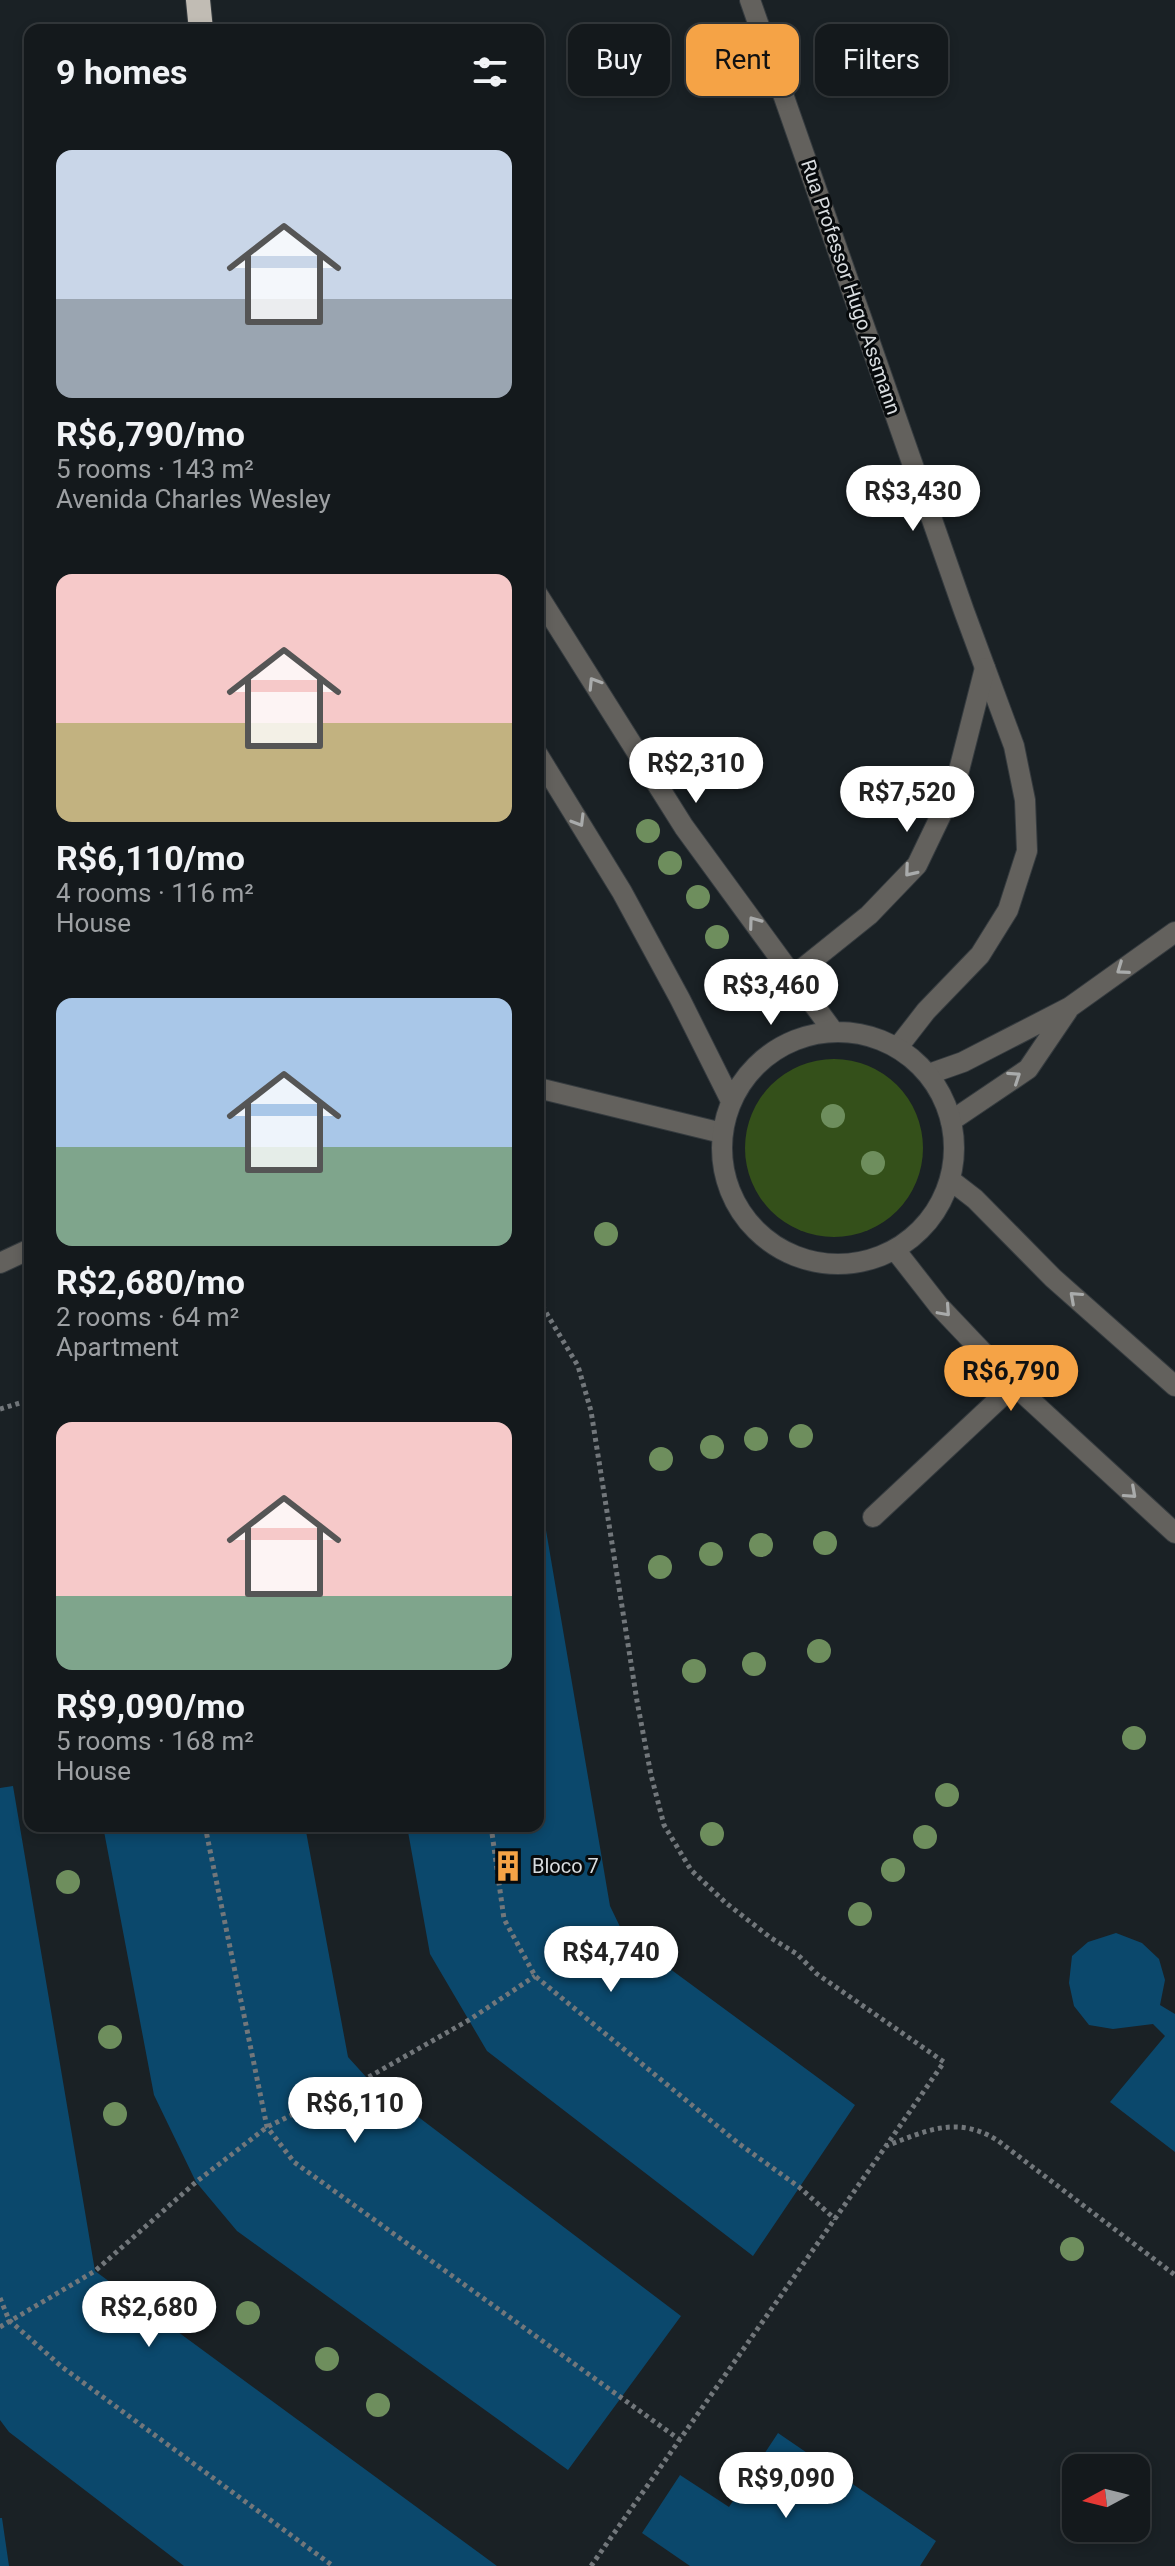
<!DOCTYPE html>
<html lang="en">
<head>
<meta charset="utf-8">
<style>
	body { margin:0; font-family:Roboto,sans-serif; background:#1d2225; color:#f1f3f6; height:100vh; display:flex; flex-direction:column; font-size:30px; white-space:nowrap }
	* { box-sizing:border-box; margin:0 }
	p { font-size:26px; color:#9da0a3 }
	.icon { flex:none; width:44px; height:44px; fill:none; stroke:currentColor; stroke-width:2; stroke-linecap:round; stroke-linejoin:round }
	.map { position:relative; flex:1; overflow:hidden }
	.sheet { position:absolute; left:24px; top:24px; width:520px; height:1808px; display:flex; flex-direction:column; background:#14191c; border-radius:16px; box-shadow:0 4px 12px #0003,0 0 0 2px #33383b }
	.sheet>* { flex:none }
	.guide { position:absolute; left:568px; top:24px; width:486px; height:72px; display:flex; gap:16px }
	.needle { width:52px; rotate:263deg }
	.fabs { position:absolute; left:1062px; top:2454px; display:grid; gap:16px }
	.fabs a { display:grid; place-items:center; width:88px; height:88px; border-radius:16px; background:#14191c; box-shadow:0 4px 12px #0003,0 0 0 2px #33383b; font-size:40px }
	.price { position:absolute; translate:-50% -68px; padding:0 18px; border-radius:28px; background:#fff; color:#222; font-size:26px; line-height:52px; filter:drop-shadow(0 2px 4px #0008) }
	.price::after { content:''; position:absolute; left:50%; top:48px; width:24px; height:18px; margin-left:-12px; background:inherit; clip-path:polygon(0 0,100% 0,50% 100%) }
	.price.active { background:#f5a346; color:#111 }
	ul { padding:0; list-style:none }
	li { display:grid; align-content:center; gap:16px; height:424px; padding:0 32px }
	li span { display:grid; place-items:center; height:248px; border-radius:16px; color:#555 }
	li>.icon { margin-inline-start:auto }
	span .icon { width:144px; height:144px; fill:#fffc; stroke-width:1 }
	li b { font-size:34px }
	h2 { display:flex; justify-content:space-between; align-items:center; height:96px; padding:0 32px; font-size:34px }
	.chip { padding:0 28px; border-radius:16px; background:#14191c; box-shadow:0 4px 12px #0003,0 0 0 2px #33383b; font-size:28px; line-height:72px }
	.chip.active { background:#f5a346; color:#111 }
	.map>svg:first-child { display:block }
	.green { fill:#34501a }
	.building { fill:#0b486c }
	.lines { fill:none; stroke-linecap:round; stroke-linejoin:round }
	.service-casing { stroke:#353b3f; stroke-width:22 }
	.minor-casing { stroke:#353b3f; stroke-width:22 }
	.tertiary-casing { stroke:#353b3f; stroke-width:22 }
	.motorway-casing { stroke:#353b3f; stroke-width:26 }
	.path { stroke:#72777b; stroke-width:5; stroke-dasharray:4 4; stroke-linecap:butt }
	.service { stroke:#63615d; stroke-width:20 }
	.minor { stroke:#63615d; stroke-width:20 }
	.tertiary { stroke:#63615d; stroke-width:20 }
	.motorway { stroke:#c1bcb4; stroke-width:24 }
	.tree { fill:#6e8e5d }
	.oneway { stroke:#a9abab }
	.labels { text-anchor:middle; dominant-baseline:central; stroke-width:6; stroke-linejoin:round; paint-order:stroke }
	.street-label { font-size:20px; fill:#d8dcdf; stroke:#070a0c }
	.poi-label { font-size:20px; fill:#d8dcdf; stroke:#070a0c; text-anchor:start }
</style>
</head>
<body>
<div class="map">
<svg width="1175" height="2566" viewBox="0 0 1175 2566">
	<rect width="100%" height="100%" fill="#1a2125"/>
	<path class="green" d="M745 1148a89 89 0 1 1 178 0a89 89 0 1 1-178 0Z"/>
	<path class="building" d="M 540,1495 L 610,1906 L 624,1935 L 855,2105 L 753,2256 L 487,2051 L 430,1954 L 407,1826 L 538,1826 Z
		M 13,1786 L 95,2271 L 497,2566 L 184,2566 L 9,2432 L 0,2420 L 0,1788 Z
		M 103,1826 L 305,1826 L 348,2057 L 367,2078 L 681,2316 L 568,2470 L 237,2231 L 196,2182 L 154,2095 Z
		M 1116,1933 L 1142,1943 L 1159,1959 L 1165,1980 L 1160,2005 L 1175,2014 L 1175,2152 L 1110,2102 L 1165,2036 L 1153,2024 L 1113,2029 L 1089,2025 L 1074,2006 L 1069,1983 L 1072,1956 L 1088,1942 Z
		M 778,2433 L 936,2541 L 920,2566 L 690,2566 L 642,2533 L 680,2475 L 729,2507 Z
		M 0,2518 L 2,2518 L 9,2566 L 0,2566 Z"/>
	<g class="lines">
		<defs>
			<path id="service" d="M 929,1074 L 963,1062 L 1070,1007 L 1175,932
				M 951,1121 L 1028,1069 L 1068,1010
				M 873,1517 L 1014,1385"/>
			<path id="minor" d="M 750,0 L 964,611 L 1014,746 L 1025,800 L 1027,851 L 1008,910 L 980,955 L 926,1011 L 898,1047
				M 538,1088 L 722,1133
				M 0,1263 L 30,1249"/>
			<path id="tertiary" d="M 538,595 L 684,827 L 833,1031
				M 538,755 L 622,892 L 680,999 L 731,1101
				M 793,976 L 869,915 L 917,865 L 955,786 L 985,668
				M722 1148a116 116 0 1 1 232 0a116 116 0 1 1-232 0Z
				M 953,1182 L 975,1199 L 1053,1278 L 1175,1386
				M 896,1251 L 939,1306 L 1014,1385 L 1175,1533"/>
			<path id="motorway" d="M 198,0 L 201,30"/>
		</defs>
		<use href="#service" class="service-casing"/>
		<use href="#minor" class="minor-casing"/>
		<use href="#tertiary" class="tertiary-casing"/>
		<use href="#motorway" class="motorway-casing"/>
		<path class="path" d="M 538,1299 L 578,1366 L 591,1411 L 637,1701 L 651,1775 L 664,1825 L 691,1870 L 726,1903 L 771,1938 L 797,1954 L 817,1974 L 944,2062 L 886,2146
			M 0,1409 L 30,1400
			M 205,1826 L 267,2127 L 294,2162 L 680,2440
			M 491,1826 L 504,1919 L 535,1976 L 738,2143 L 799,2187 L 835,2219
			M 0,2298 L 9,2320 L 62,2367 L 333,2566
			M 0,2327 L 95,2271 L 196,2182 L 267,2127 L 367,2078 L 469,2020 L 535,1976
			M 591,2566 L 886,2146 C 926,2131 956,2115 997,2140 L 1175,2275"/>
		<use href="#service" class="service"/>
		<use href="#minor" class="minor"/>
		<use href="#tertiary" class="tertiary"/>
		<use href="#motorway" class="motorway"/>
	</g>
	<g class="tree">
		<circle cx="648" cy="831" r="12"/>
		<circle cx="670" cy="863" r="12"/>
		<circle cx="698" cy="897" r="12"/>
		<circle cx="717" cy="937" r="12"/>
		<circle cx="743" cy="973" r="12"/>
		<circle cx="833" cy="1116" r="12"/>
		<circle cx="873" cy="1163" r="12"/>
		<circle cx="606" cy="1234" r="12"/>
		<circle cx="801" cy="1436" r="12"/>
		<circle cx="756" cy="1439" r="12"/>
		<circle cx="712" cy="1447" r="12"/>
		<circle cx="661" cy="1459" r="12"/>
		<circle cx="825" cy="1543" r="12"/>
		<circle cx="761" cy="1545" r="12"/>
		<circle cx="711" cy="1554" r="12"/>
		<circle cx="660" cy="1567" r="12"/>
		<circle cx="819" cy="1651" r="12"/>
		<circle cx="754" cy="1664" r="12"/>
		<circle cx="694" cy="1671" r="12"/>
		<circle cx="1134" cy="1738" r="12"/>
		<circle cx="947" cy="1795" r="12"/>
		<circle cx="712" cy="1834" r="12"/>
		<circle cx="925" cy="1837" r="12"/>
		<circle cx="893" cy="1870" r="12"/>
		<circle cx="68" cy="1882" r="12"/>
		<circle cx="860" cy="1914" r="12"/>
		<circle cx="110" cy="2037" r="12"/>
		<circle cx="115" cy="2114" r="12"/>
		<circle cx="1072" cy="2249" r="12"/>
		<circle cx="248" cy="2313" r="12"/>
		<circle cx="327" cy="2359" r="12"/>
		<circle cx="378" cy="2405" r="12"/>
	</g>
	<defs><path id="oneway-chevron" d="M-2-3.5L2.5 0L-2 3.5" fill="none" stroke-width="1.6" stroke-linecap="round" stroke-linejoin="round" transform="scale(2)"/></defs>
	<g class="oneway">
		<use href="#oneway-chevron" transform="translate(594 683) rotate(-122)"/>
		<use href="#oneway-chevron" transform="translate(579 821) rotate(59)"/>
		<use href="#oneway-chevron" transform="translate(910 871) rotate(130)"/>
		<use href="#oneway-chevron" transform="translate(754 922) rotate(-126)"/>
		<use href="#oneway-chevron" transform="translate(1122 969) rotate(145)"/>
		<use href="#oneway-chevron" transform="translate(1015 1077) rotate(-34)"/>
		<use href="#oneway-chevron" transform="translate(1075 1297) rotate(-138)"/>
		<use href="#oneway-chevron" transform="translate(945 1311) rotate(48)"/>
		<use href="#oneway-chevron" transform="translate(1131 1493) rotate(42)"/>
	</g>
	<defs>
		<symbol id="building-bare" viewBox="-9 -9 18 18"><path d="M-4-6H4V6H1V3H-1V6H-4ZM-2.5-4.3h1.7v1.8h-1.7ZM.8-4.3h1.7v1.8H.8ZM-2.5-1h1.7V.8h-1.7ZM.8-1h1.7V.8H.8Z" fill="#f5a346" stroke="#070a0c" stroke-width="2.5" paint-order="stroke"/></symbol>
	</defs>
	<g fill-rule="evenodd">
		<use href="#building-bare" x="486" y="1844" width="44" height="44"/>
	</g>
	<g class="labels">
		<g class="street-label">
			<text transform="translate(851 287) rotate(71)">Rua Professor Hugo Assmann</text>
		</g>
		<g class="poi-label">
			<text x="532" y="1866">Bloco 7</text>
		</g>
	</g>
</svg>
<div class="fabs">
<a><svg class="needle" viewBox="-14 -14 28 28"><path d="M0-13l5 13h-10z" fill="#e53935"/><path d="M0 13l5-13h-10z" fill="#9da0a3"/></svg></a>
</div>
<b class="price" style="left:913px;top:533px">R$3,430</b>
<b class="price" style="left:696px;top:805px">R$2,310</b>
<b class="price" style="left:907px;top:834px">R$7,520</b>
<b class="price" style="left:771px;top:1027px">R$3,460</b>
<b class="price active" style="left:1011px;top:1413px">R$6,790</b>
<b class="price" style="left:611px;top:1994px">R$4,740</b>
<b class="price" style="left:355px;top:2145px">R$6,110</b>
<b class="price" style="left:149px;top:2349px">R$2,680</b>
<b class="price" style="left:786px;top:2520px">R$9,090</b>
<div class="guide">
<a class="chip">Buy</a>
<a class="chip active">Rent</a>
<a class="chip">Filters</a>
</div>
<section class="sheet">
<h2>9 homes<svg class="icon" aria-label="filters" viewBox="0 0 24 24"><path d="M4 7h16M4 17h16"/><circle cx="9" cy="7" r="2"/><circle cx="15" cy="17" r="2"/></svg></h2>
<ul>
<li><span style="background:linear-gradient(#c9d6e8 60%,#9aa5b1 0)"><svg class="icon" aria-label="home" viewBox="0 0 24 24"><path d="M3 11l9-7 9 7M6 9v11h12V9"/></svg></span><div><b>R$6,790/mo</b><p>5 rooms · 143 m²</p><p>Avenida Charles Wesley</p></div></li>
<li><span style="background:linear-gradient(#f6c9c9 60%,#c2b280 0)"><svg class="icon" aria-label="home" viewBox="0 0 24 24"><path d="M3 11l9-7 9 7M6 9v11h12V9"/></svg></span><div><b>R$6,110/mo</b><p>4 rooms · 116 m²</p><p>House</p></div></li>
<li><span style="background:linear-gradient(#a9c7e8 60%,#7fa58c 0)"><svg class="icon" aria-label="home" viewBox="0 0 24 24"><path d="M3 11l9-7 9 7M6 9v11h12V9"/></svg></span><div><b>R$2,680/mo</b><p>2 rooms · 64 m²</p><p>Apartment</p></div></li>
<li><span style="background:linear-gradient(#f6c9c9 70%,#7fa58c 0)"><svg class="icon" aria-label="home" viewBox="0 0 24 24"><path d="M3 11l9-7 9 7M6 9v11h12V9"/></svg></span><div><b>R$9,090/mo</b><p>5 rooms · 168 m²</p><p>House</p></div></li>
</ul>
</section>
</div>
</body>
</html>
